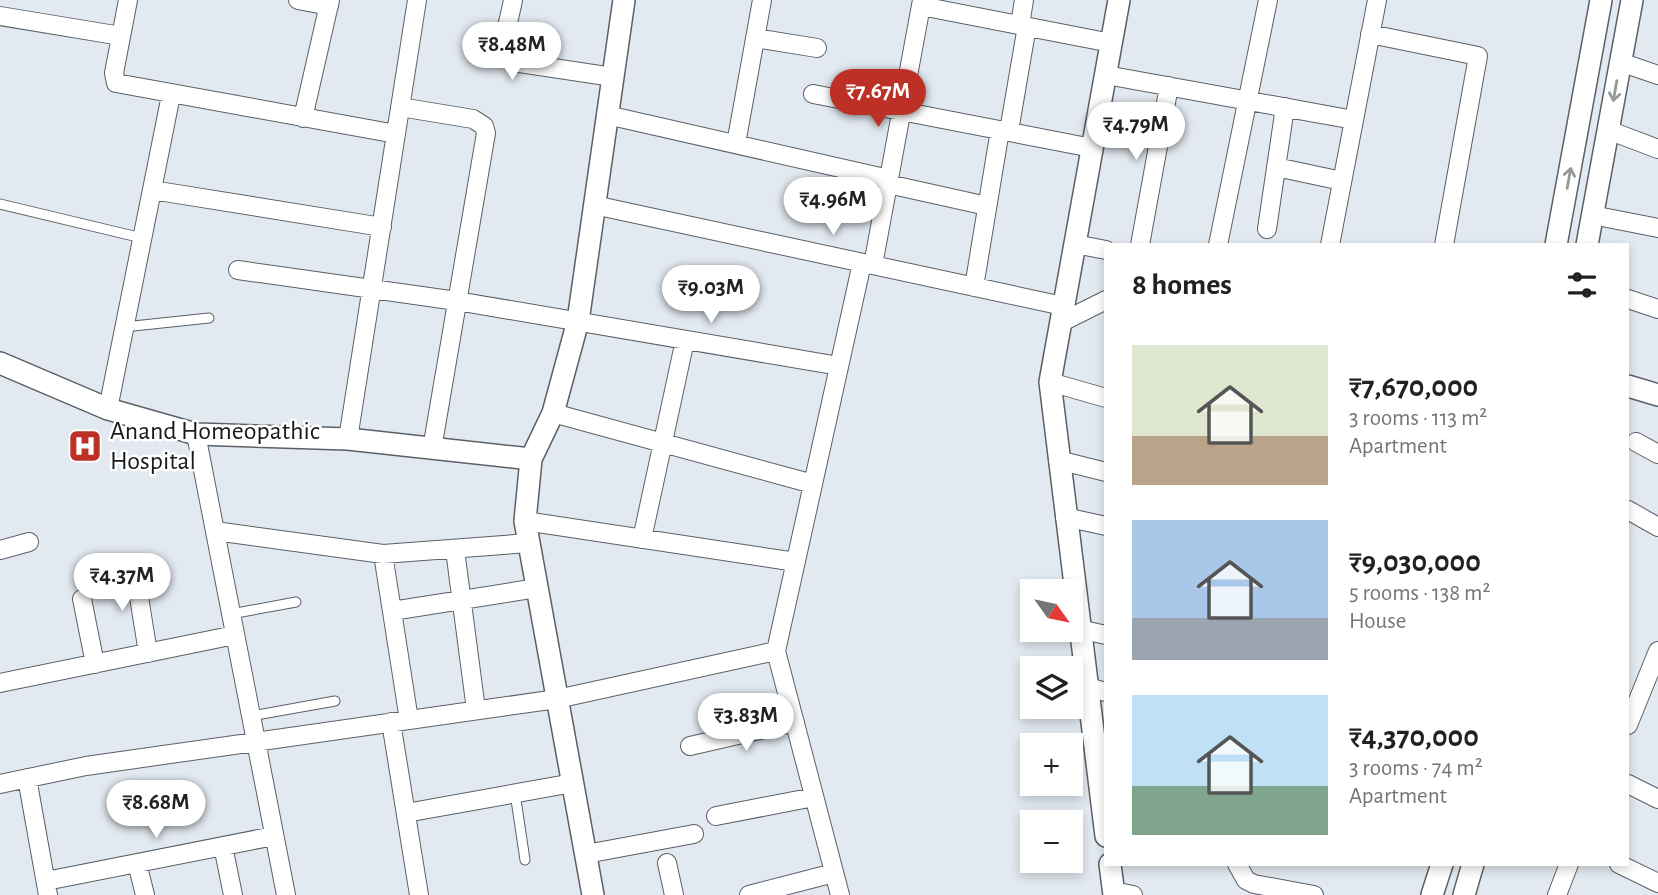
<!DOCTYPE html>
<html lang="en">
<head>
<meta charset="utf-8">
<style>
	body { margin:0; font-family:"Alegreya Sans",sans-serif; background:#f6f6f6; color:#202124; height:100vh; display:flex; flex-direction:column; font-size:26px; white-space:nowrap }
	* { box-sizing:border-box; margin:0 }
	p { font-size:23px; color:#757577 }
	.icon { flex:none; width:38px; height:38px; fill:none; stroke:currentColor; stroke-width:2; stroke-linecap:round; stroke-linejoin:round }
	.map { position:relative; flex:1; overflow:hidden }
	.side { position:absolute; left:1104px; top:243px; width:525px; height:623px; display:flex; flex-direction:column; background:#fff; border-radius:0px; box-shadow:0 4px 10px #0003 }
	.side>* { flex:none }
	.needle { width:46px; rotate:123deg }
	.tools { position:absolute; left:1020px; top:579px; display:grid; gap:14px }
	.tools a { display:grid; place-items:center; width:63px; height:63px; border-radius:0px; background:#fff; box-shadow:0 4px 10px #0003; font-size:35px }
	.price { position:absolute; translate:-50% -60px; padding:0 16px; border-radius:24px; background:#fff; color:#222; font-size:23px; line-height:46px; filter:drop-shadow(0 2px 4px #0008) }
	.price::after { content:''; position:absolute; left:50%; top:42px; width:21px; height:16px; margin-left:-10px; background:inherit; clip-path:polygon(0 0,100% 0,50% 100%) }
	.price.selected { background:#bd3026; color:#fff }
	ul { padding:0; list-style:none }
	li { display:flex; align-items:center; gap:21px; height:175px; padding:0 28px }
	li span { display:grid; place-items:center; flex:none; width:196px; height:140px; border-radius:0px; color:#555 }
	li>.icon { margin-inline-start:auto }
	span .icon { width:84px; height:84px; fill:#fffc; stroke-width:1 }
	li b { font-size:30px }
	h2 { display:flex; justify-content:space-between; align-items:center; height:84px; padding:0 28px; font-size:30px }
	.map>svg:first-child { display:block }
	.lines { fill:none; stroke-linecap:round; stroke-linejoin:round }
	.service-casing { stroke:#5a6066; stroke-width:11 }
	.minor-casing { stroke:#5a6066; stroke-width:20 }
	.tertiary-casing { stroke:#5a6066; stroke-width:24 }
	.service { stroke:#fff; stroke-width:9 }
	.minor { stroke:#fff; stroke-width:18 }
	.tertiary { stroke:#fff; stroke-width:21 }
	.oneway { stroke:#979898 }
	.labels { text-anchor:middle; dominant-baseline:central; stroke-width:5; stroke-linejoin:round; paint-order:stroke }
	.poi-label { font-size:26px; fill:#17191b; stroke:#fff; text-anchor:start }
</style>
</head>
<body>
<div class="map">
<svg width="1658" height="895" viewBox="0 0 1658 895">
	<rect width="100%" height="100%" fill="#e2e9f0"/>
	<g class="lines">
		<defs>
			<path id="service" d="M 0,204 L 142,238
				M 124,327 L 209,318
				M 231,614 L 296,602
				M 251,716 L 335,701
				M 515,793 L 525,860"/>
			<path id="minor" d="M 128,0 L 114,73 L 116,83 L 396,134
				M 298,0 L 329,6
				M 513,0 C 510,18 498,48 513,62 L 613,77
				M 921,6 L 1111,43
				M 0,16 L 121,36
				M 1020,25 L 1024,0
				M 1370,34 L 1478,56 L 1444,245
				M 755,38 L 817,48
				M 1620,62 L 1658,75
				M 1106,75 L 1354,120
				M 813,94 L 1092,148
				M 400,107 L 473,119 L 484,126 L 486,133 L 432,449
				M 607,115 L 889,179
				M 303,118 L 330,0
				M 1608,130 L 1658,149
				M 1009,131 L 1027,26
				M 736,144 L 762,0
				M 1276,167 L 1342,181
				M 888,184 L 987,206
				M 152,190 L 382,227
				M 594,205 L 1063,306
				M 1592,215 L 1658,228
				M 1267,229 L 1285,107
				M 1075,244 L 1106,250
				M 1140,245 L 1169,86
				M 1218,245 L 1268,0
				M 1330,245 L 1377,0
				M 873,265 L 922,0
				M 238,270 L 457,301 L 839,366
				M 974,287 L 1000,130
				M 1628,299 L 1658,309
				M 1060,323 L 1106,300
				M 1050,382 L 1106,398
				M 108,409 L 171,95
				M 553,413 L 813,484
				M 196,434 L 286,895
				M 348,439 L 417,0
				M 1636,442 L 1658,454
				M 1058,460 L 1106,472
				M 1628,510 L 1658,527
				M 1065,517 L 1106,526
				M 525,521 L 796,562
				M 215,531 L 383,554 L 529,543
				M 642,539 L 685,340
				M 0,550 L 29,542
				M 455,550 L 476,710
				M 383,554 L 409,720
				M 134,566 L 148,653
				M 82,599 L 95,664
				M 392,611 L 537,588
				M 1079,629 L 1106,635
				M 0,683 L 235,635
				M 1087,687 L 1106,692
				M 391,722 L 419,895
				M 1628,725 L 1658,651
				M 690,746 L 795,722
				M 27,778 L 48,895
				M 0,784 L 86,766 L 557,699 L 776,651
				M 1628,784 L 1658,799
				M 406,813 L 573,783
				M 716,816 L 814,797
				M 223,846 L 233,895
				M 586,854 L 694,834
				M 137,863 L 145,895
				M 667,863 L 674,895
				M 1237,864 L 1246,880 L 1254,884 L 1314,895
				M 1619,864 L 1658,883
				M 46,881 L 274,836
				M 1113,891 L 1133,895
				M 749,895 L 834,873
				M 840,895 L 776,651 L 862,263
				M 1557,895 L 1569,864"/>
			<path id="tertiary" d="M 1556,245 L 1601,0
				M 1587,245 L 1632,0
				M 0,363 L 108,409 L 196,434 L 348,439 L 531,459
				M 1628,386 L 1658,395
				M 1106,836 L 1050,382 L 1119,0
				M 1110,864 L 1114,895
				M 593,895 L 525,521 L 531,459 L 553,413 L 578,321 L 624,0
				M 1432,895 L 1442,864
				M 1464,895 L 1473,864"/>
		</defs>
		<use href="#service" class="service-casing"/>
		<use href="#minor" class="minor-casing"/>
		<use href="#tertiary" class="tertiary-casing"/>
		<use href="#service" class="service"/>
		<use href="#minor" class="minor"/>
		<use href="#tertiary" class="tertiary"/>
	</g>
	<defs><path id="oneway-shaft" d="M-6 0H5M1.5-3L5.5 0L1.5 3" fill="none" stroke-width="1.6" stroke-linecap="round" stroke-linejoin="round" transform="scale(1.75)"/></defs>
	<g class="oneway">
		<use href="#oneway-shaft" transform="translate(1615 91) rotate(100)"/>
		<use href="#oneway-shaft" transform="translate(1569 178) rotate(-80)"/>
	</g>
	<defs>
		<symbol id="hospital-square" viewBox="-11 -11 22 22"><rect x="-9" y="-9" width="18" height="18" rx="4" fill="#bd3026" stroke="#fff"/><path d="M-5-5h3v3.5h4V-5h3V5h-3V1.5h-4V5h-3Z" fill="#fff"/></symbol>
	</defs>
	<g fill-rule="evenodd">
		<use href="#hospital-square" x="66" y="427" width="38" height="38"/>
	</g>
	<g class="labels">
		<g class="poi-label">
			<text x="110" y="431">Anand Homeopathic<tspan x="110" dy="30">Hospital</tspan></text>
		</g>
	</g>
</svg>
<div class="tools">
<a><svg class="needle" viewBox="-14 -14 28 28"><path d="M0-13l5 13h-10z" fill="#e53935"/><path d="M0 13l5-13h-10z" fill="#757577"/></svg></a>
<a><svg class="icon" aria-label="layers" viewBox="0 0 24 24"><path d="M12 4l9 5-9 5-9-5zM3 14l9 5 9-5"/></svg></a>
<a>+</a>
<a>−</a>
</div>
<b class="price" style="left:512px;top:82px">₹8.48M</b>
<b class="price selected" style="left:878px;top:129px">₹7.67M</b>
<b class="price" style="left:1136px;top:162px">₹4.79M</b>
<b class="price" style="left:833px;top:237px">₹4.96M</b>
<b class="price" style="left:711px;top:325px">₹9.03M</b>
<b class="price" style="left:122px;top:613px">₹4.37M</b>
<b class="price" style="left:746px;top:753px">₹3.83M</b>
<b class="price" style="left:156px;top:840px">₹8.68M</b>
<section class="side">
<h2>8 homes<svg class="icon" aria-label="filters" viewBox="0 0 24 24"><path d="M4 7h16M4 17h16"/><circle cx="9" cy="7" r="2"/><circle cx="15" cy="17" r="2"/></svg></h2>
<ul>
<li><span style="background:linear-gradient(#dfe7d0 65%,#b9a48a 0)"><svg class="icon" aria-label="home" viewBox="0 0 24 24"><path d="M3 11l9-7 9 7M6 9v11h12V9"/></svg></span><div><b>₹7,670,000</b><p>3 rooms · 113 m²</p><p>Apartment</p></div></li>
<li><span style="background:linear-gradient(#a9c7e8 70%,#9aa5b1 0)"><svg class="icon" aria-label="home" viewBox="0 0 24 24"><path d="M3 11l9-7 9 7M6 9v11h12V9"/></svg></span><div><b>₹9,030,000</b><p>5 rooms · 138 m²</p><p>House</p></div></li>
<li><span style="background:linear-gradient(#bfe0f5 65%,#7fa58c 0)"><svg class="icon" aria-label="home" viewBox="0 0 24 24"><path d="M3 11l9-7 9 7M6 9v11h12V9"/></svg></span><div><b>₹4,370,000</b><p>3 rooms · 74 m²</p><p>Apartment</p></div></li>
</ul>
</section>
</div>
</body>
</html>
